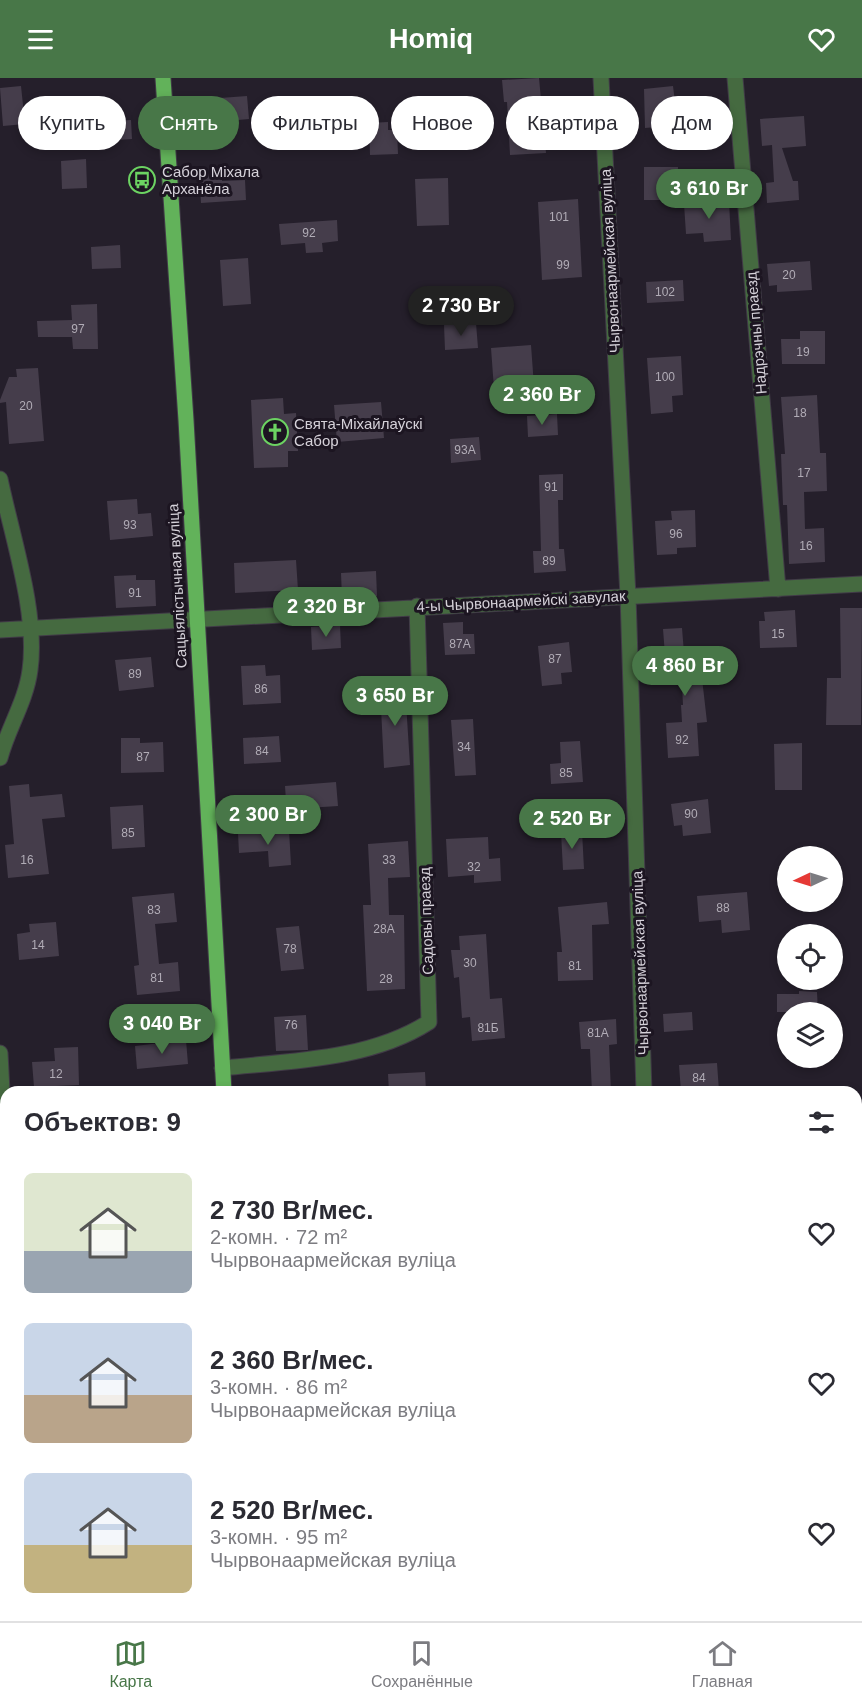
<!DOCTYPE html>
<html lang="ru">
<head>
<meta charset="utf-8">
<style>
	body { margin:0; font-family:Arial,sans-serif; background:#f7f7f7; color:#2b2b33; height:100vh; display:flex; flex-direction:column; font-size:22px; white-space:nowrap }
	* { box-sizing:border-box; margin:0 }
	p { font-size:20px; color:#7c7c81 }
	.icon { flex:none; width:33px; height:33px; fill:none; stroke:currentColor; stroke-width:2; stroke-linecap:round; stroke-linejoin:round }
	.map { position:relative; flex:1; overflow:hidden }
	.drawer { position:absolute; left:0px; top:1008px; width:862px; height:536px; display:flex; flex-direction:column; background:#fff; border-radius:18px 18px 0 0; box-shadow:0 3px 9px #0003 }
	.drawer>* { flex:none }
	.banner { position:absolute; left:18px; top:18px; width:826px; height:54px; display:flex; gap:12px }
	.needle { width:39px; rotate:266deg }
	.tools { position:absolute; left:777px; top:768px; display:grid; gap:12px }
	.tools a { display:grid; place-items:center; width:66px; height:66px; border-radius:50%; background:#fff; box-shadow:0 3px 9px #0003; font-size:30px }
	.price { position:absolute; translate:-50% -51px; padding:0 14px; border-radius:21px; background:#487748; color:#fff; font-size:20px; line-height:39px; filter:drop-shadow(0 2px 3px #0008) }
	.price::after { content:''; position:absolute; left:50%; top:36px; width:18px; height:14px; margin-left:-9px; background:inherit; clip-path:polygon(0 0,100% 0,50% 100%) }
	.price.current { background:#222; color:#fff }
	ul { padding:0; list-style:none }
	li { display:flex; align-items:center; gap:18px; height:150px; padding:0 24px }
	li span { display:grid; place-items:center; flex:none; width:168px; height:120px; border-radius:9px; color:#555 }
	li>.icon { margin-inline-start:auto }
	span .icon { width:72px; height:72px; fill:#fffc; stroke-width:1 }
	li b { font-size:26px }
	h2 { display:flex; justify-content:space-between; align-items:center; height:72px; padding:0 24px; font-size:26px }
	.tag { padding:0 21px; border-radius:27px; background:#fff; box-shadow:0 3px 9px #0003; font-size:21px; line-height:54px }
	.tag.current { background:#487748; color:#fff }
	header { display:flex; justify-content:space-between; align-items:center; height:78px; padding:0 24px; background:#487748; color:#fff; font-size:27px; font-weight:700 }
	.dock { display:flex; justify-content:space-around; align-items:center; height:84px; border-top:2px solid #e1e1e2; background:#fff; font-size:16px; color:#7c7c81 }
	.dock a { display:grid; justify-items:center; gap:3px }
	.dock .current { color:#487748 }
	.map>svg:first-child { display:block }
	.building { fill:#453d4b }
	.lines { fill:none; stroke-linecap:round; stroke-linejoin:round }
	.minor-casing { stroke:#413b47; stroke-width:17 }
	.major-casing { stroke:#413b47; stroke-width:17 }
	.minor { stroke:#456a40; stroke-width:15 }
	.major { stroke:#62b25a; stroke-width:15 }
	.labels { text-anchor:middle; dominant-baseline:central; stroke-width:6; stroke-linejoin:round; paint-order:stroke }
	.number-label { font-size:12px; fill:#b1acb6 }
	.poi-label { font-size:15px; fill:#d5d1d9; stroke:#1c1521; text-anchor:start }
	.street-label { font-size:15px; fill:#d5d1d9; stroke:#1c1521 }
</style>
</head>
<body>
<header><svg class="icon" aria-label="menu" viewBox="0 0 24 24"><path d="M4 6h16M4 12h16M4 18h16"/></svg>Homiq<svg class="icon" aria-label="heart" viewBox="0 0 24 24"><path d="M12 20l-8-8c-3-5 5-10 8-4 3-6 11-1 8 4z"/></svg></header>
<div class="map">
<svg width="862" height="1543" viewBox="0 0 862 1543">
	<rect width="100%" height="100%" fill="#251f2b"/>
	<path class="building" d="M 539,0 L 546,75 L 510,77 L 507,24 L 504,24 L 502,2 Z
		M 21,8 L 25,46 L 3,48 L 0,10 Z
		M 673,8 L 676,32 L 667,33 L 668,48 L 645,50 L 644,11 Z
		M 247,18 L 249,41 L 227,43 L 228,50 L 207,52 L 206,45 L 195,46 L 193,22 Z
		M 804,38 L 806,68 L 782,70 L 793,103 L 798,103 L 799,122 L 767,125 L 766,105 L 774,104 L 772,67 L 762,68 L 760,41 Z
		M 131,42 L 132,61 L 103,63 L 101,44 Z
		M 388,44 L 388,52 L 397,52 L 398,76 L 370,77 L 369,45 Z
		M 86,81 L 87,110 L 62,111 L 61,83 Z
		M 644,89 L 678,89 L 677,122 L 644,122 Z
		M 222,94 L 222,103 L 245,102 L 246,122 L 201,125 L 199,95 Z
		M 448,100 L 449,147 L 417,148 L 415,101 Z
		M 578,121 L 582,199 L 542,202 L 538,124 Z
		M 729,123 L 731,162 L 704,164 L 703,155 L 686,156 L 684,126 Z
		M 337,142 L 338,163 L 322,165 L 323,174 L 306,175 L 305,165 L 281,167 L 279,146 Z
		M 120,167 L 121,190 L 92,191 L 91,169 Z
		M 248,180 L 251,226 L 223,228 L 220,182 Z
		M 810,183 L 812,212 L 777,214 L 777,207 L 769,208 L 767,186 Z
		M 683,202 L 684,223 L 647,225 L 646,204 Z
		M 97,226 L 98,271 L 73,271 L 72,259 L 38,259 L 37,243 L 72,242 L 71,227 Z
		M 476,245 L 478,270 L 445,272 L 444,247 Z
		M 800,253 L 825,253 L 825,286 L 782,286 L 781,261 L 800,261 Z
		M 531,267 L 534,308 L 494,311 L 491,270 Z
		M 681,278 L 683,317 L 672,318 L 673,334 L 651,336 L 647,280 Z
		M 38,290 L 44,363 L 9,366 L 6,324 L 0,325 L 0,322 L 9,299 L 17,299 L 16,291 Z
		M 817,317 L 820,375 L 826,375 L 827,413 L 804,414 L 805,451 L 824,450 L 825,484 L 789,486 L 787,427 L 783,427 L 781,376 L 785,376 L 781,319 Z
		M 283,320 L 284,336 L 296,335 L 298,373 L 288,373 L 288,389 L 254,390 L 251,322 Z
		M 381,324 L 384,360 L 337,364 L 334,327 Z
		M 557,336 L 558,357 L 528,359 L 527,338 Z
		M 479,359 L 481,382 L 451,385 L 450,361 Z
		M 563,396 L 563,422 L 558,422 L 559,471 L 564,471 L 566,493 L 534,495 L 533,473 L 541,473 L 539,397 Z
		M 137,421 L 138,436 L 151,435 L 153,458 L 110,462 L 107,423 Z
		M 695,432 L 696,469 L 677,470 L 677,476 L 657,477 L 655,443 L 672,442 L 671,433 Z
		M 296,482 L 298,512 L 235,515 L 234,485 Z
		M 376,493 L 377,518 L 342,520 L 341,495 Z
		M 136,497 L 136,502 L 155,502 L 156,528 L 116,530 L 114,498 Z
		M 840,530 L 862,530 L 861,647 L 826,647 L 827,600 L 841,600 Z
		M 795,532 L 797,569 L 760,570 L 759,543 L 765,543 L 764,534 Z
		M 463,544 L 463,556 L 474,556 L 475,576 L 445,577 L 443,545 Z
		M 340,547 L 341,570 L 312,572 L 311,549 Z
		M 682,550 L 684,575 L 699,574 L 707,644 L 697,645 L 699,678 L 668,680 L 666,645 L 682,644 L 681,627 L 683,627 L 681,589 L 666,590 L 663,551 Z
		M 569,564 L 572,594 L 561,595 L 562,606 L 542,608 L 538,568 Z
		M 151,579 L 154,609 L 119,613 L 115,582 Z
		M 265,587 L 266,598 L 280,597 L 281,625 L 243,627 L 241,588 Z
		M 405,609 L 410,687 L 384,690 L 380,610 Z
		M 473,641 L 476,697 L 455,698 L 451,642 Z
		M 279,658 L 281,684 L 244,686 L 243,660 Z
		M 121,660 L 140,660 L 140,665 L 163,664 L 164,694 L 121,695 Z
		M 580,663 L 583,704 L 551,706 L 550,686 L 561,685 L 560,664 Z
		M 802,665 L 802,712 L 775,712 L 774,666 Z
		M 336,704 L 338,728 L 307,730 L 308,737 L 287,738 L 285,708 Z
		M 29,706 L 30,719 L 62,716 L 65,739 L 42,741 L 49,796 L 8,800 L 5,767 L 14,766 L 9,708 Z
		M 708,721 L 711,755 L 683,758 L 682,747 L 674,748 L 671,726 Z
		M 143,727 L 145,769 L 112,771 L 110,729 Z
		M 289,752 L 291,787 L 269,789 L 268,773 L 239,775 L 238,755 Z
		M 582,753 L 584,791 L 563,792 L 561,754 Z
		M 488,759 L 489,781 L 500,780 L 501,803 L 474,805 L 474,797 L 448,799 L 446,761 Z
		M 408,763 L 410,799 L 388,800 L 389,837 L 404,837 L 405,911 L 367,913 L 363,827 L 371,827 L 368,766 Z
		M 747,814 L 750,852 L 722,855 L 721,842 L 699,844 L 697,818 Z
		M 174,815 L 177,844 L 155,846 L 159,886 L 178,884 L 180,913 L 137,917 L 134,888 L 139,887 L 132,819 Z
		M 607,824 L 609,846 L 592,847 L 593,902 L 558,903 L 557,874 L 562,874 L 558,829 Z
		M 56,844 L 59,878 L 19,882 L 17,856 L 30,854 L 29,846 Z
		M 299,848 L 304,891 L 281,893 L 276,850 Z
		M 486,856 L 490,921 L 502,920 L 505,960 L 472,963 L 470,939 L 462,940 L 459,899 L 454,900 L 451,872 L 460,872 L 459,858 Z
		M 799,913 L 817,914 L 818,934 L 777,934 L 777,916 L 799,916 Z
		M 692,934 L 693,952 L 664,954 L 663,936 Z
		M 306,937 L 308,972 L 276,973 L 274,939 Z
		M 616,941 L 617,966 L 609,967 L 611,1014 L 592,1014 L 590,971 L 581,971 L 579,944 Z
		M 186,962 L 188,986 L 137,991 L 135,968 Z
		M 78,969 L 79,1007 L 34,1009 L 32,984 L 55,983 L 54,970 Z
		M 717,985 L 719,1013 L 681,1014 L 679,987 Z
		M 425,994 L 426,1013 L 389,1014 L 388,996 Z"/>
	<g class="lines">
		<defs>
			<path id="minor" d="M 601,0 L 628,518 L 644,1014
				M 735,0 L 778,511
				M 0,401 C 12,459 38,535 30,592 C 26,623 8,650 0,680
				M 0,552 L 862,506
				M 0,975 L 6,1089
				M 222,990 C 291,983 370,982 429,944 L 417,528
				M 0,1145 L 6,1111
				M 0,1402 L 6,1401
				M 673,1538 L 673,1543
				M 0,1540 L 19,1538"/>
			<path id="major" d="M 163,0 L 186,342 L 224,1014
				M 260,1538 L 260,1543"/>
		</defs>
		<use href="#minor" class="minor-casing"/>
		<use href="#major" class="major-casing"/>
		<use href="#minor" class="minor"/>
		<use href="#major" class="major"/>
	</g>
	<defs>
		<symbol id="bus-ring" viewBox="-11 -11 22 22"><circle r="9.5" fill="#1c1521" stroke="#6cd362" stroke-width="1.5"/><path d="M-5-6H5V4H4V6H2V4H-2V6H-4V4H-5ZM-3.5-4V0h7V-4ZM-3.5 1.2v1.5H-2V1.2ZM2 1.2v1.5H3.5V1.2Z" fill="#6cd362"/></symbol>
		<symbol id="church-ring" viewBox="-11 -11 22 22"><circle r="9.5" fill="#1c1521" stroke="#6cd362" stroke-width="1.5"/><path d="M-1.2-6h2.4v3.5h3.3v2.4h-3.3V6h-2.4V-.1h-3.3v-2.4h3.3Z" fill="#6cd362"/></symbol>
	</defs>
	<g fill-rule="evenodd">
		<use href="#bus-ring" x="127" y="87" width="30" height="30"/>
		<use href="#church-ring" x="260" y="339" width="30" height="30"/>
	</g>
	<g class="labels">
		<g class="number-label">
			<text x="559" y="139">101</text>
			<text x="309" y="155">92</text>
			<text x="563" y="187">99</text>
			<text x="789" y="197">20</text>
			<text x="665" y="214">102</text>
			<text x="78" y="251">97</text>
			<text x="803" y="274">19</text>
			<text x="665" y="299">100</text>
			<text x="26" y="328">20</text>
			<text x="800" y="335">18</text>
			<text x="465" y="372">93А</text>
			<text x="804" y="395">17</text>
			<text x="551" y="409">91</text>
			<text x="130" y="447">93</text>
			<text x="676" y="456">96</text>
			<text x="806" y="468">16</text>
			<text x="549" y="483">89</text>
			<text x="135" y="515">91</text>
			<text x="778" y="556">15</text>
			<text x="460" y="566">87А</text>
			<text x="555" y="581">87</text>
			<text x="135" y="596">89</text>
			<text x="261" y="611">86</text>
			<text x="682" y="662">92</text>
			<text x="464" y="669">34</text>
			<text x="262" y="673">84</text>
			<text x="143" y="679">87</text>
			<text x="566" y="695">85</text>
			<text x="691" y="736">90</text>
			<text x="128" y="755">85</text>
			<text x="27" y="782">16</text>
			<text x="389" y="782">33</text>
			<text x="474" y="789">32</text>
			<text x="723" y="830">88</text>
			<text x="154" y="832">83</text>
			<text x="384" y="851">28А</text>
			<text x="38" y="867">14</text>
			<text x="290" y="871">78</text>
			<text x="470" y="885">30</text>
			<text x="575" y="888">81</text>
			<text x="157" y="900">81</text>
			<text x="386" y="901">28</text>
			<text x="291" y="947">76</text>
			<text x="488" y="950">81Б</text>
			<text x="598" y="955">81А</text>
			<text x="56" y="996">12</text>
			<text x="699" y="1000">84</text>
		</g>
		<g class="poi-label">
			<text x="162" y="93">Сабор Міхала<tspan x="162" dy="17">Арханёла</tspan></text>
			<text x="294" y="345">Свята-Міхайлаўскі<tspan x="294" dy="17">Сабор</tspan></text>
		</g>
		<g class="street-label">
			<text transform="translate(610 183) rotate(-93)">Чырвонаармейская вуліца</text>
			<text transform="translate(756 255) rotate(-95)">Надрэчны праезд</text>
			<text transform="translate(177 508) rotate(-93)">Сацыялістычная вуліца</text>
			<text transform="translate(521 523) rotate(-3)">4-ы Чырвонаармейскі завулак</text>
			<text transform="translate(426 843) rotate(-92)">Садовы праезд</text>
			<text transform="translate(640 885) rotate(-92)">Чырвонаармейская вуліца</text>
		</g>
	</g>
</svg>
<div class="tools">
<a><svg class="needle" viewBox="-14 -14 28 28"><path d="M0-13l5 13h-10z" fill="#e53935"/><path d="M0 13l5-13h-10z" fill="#7c7c81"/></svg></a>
<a><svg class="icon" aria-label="locate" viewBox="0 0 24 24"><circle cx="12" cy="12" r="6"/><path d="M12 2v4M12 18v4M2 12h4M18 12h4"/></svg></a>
<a><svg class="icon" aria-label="layers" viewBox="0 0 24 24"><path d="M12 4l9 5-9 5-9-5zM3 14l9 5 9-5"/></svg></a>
</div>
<b class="price" style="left:709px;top:142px">3 610 Br</b>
<b class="price current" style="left:461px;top:259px">2 730 Br</b>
<b class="price" style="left:542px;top:348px">2 360 Br</b>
<b class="price" style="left:326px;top:560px">2 320 Br</b>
<b class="price" style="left:685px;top:619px">4 860 Br</b>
<b class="price" style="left:395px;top:649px">3 650 Br</b>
<b class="price" style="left:268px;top:768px">2 300 Br</b>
<b class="price" style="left:572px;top:772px">2 520 Br</b>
<b class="price" style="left:162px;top:977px">3 040 Br</b>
<div class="banner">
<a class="tag">Купить</a>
<a class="tag current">Снять</a>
<a class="tag">Фильтры</a>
<a class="tag">Новое</a>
<a class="tag">Квартира</a>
<a class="tag">Дом</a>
</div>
<section class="drawer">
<h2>Объектов: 9<svg class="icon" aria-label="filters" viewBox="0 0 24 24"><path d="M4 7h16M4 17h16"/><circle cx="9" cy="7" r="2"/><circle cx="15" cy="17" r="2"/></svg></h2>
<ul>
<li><span style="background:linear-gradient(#dfe7d0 65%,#9aa5b1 0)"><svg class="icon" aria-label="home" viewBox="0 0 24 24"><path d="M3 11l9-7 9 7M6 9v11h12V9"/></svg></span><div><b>2 730 Br/мес.</b><p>2-комн. · 72 m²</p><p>Чырвонаармейская вуліца</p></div><svg class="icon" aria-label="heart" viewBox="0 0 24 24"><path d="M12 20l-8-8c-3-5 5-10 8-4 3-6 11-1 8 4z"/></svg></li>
<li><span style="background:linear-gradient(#c9d6e8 60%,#b9a48a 0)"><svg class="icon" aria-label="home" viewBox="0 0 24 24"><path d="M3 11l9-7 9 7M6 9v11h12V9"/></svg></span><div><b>2 360 Br/мес.</b><p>3-комн. · 86 m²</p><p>Чырвонаармейская вуліца</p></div><svg class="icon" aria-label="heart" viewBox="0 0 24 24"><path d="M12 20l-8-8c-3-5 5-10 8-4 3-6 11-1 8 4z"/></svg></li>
<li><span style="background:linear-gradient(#c9d6e8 60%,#c2b280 0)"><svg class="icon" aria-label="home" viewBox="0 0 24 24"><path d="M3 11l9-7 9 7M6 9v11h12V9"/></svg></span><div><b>2 520 Br/мес.</b><p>3-комн. · 95 m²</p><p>Чырвонаармейская вуліца</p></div><svg class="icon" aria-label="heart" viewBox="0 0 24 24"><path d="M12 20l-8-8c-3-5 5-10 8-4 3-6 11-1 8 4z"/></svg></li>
</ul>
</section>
</div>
<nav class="dock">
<a class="current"><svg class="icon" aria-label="map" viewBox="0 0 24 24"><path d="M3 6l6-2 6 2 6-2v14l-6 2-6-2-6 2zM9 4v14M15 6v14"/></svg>Карта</a>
<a><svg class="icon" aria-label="saved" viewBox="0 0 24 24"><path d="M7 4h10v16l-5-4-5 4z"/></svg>Сохранённые</a>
<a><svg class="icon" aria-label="home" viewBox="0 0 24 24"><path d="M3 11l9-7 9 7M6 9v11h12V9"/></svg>Главная</a>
</nav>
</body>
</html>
